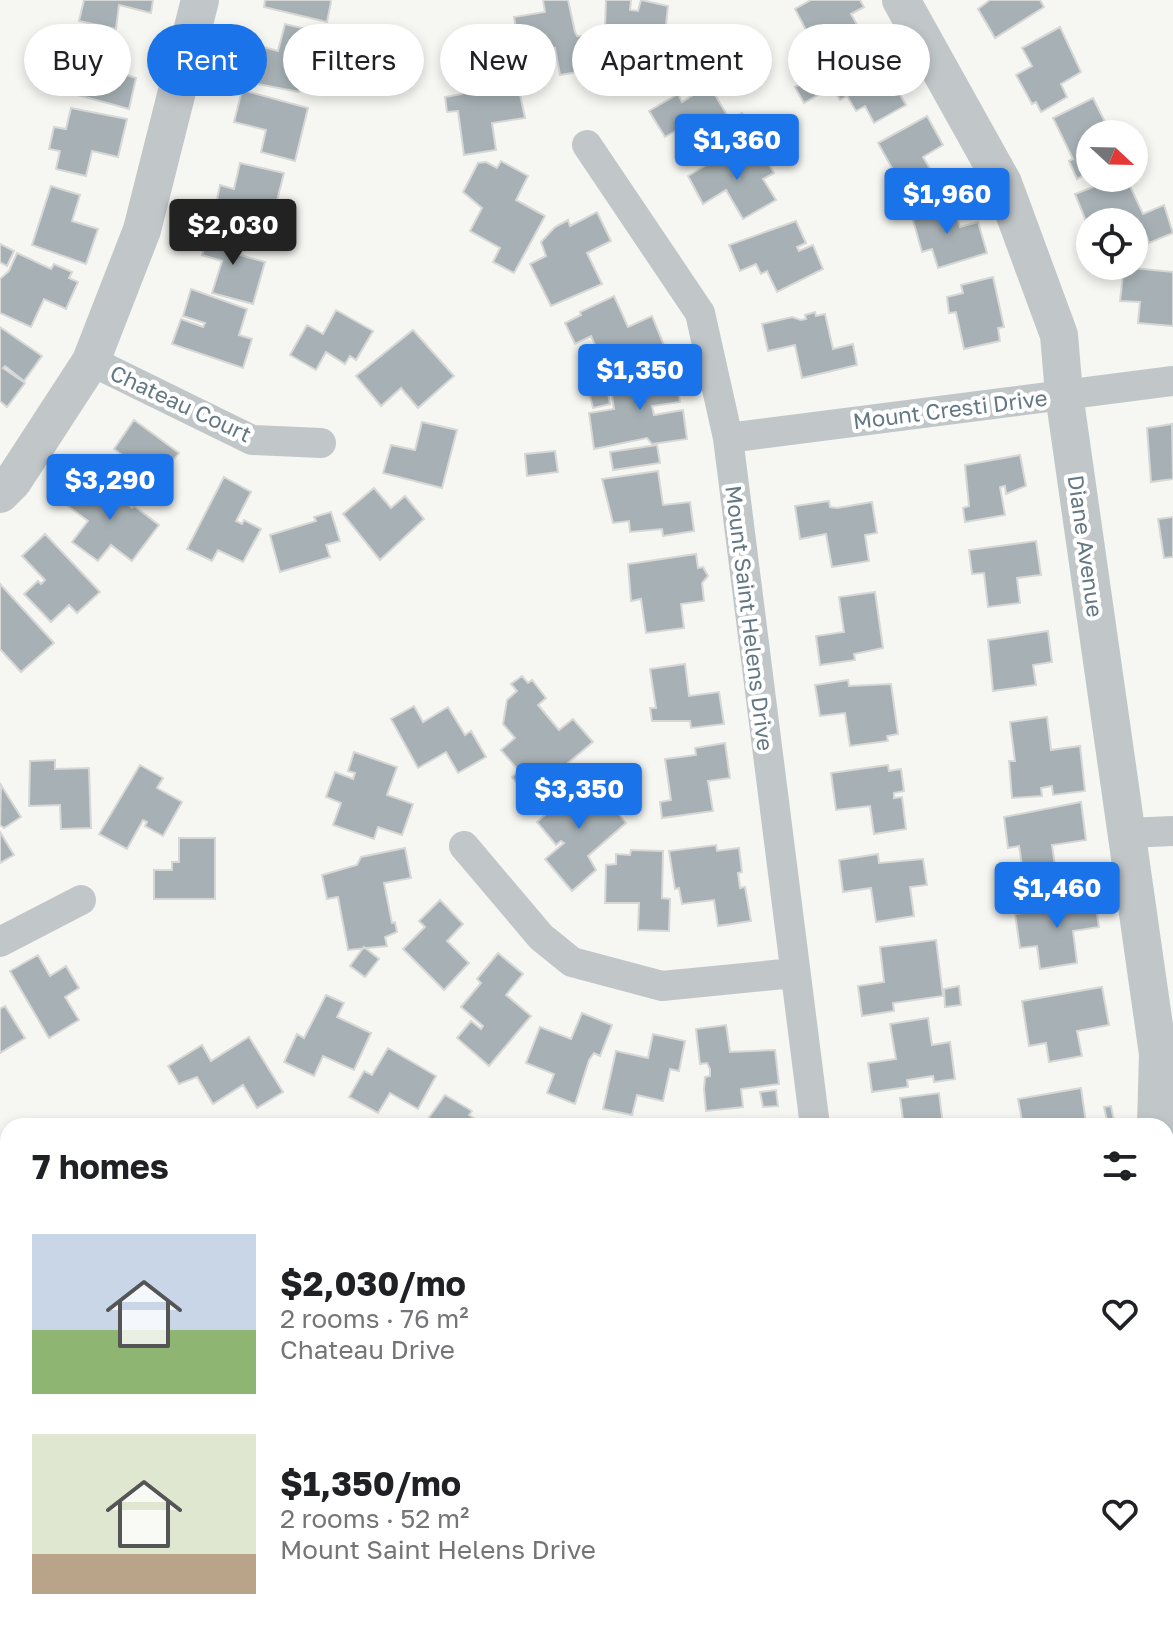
<!DOCTYPE html>
<html lang="en">
<head>
<meta charset="utf-8">
<style>
	body { margin:0; font-family:"Golos Text",sans-serif; background:#f6f6f6; color:#202124; height:100vh; display:flex; flex-direction:column; font-size:30px; white-space:nowrap }
	* { box-sizing:border-box; margin:0 }
	p { font-size:26px; color:#757577 }
	.icon { flex:none; width:44px; height:44px; fill:none; stroke:currentColor; stroke-width:2; stroke-linecap:round; stroke-linejoin:round }
	.map { position:relative; flex:1; overflow:hidden }
	.side { position:absolute; left:0px; top:1118px; width:1174px; height:512px; display:flex; flex-direction:column; background:#fff; border-radius:24px 24px 0 0; box-shadow:0 4px 12px #0003 }
	.side>* { flex:none }
	.guide { position:absolute; left:24px; top:24px; width:1126px; height:72px; display:flex; gap:16px }
	.needle { width:52px; rotate:112deg }
	.tools { position:absolute; left:1076px; top:120px; display:grid; gap:16px }
	.tools a { display:grid; place-items:center; width:72px; height:72px; border-radius:50%; background:#fff; box-shadow:0 4px 12px #0003; font-size:40px }
	.price { position:absolute; translate:-50% -68px; padding:0 18px; border-radius:8px; background:#1a73e8; color:#fff; font-size:26px; line-height:52px; filter:drop-shadow(0 2px 4px #0008) }
	.price::after { content:''; position:absolute; left:50%; top:48px; width:24px; height:18px; margin-left:-12px; background:inherit; clip-path:polygon(0 0,100% 0,50% 100%) }
	.price.active { background:#222; color:#fff }
	ul { padding:0; list-style:none }
	li { display:flex; align-items:center; gap:24px; height:200px; padding:0 32px }
	li span { display:grid; place-items:center; flex:none; width:224px; height:160px; border-radius:0px; color:#555 }
	li>.icon { margin-inline-start:auto }
	span .icon { width:96px; height:96px; fill:#fffc; stroke-width:1 }
	li b { font-size:34px }
	h2 { display:flex; justify-content:space-between; align-items:center; height:96px; padding:0 32px; font-size:34px }
	.tag { padding:0 28px; border-radius:36px; background:#fff; box-shadow:0 4px 12px #0003; font-size:28px; line-height:72px }
	.tag.active { background:#1a73e8; color:#fff }
	.map>svg:first-child { display:block }
	.building { fill:#a7b1b5; stroke:#d7d7d5; stroke-width:2 }
	.lines { fill:none; stroke-linecap:round; stroke-linejoin:round }
	.minor { stroke:#c1c6c8; stroke-width:30 }
	.tertiary { stroke:#c1c6c8; stroke-width:38 }
	.labels { text-anchor:middle; dominant-baseline:central; stroke-width:8; stroke-linejoin:round; paint-order:stroke }
	.street-label { font-size:22px; fill:#647884; stroke:#fff }
</style>
</head>
<body>
<div class="map">
<svg width="1173" height="1630" viewBox="0 0 1173 1630">
	<rect width="100%" height="100%" fill="#f6f6f2"/>
	<path class="building" d="M 84,0 L 153,0 L 151,13 L 119,5 L 116,29 L 79,21 Z
		M 265,0 L 330,0 L 331,2 L 327,22 L 264,7 Z
		M 543,0 L 568,0 L 575,32 L 577,36 L 583,36 L 589,70 L 560,75 L 555,48 L 520,54 L 514,17 L 545,12 Z
		M 606,0 L 631,0 L 630,10 L 638,11 L 641,0 L 668,6 L 666,25 L 679,27 L 667,89 L 634,86 L 638,58 L 634,58 L 633,64 L 608,61 L 609,53 L 604,53 Z
		M 811,0 L 860,0 L 864,7 L 851,14 L 860,30 L 819,55 L 795,9 Z
		M 1040,0 L 1044,7 L 995,38 L 978,9 L 990,0 Z
		M 285,24 L 314,31 L 299,92 L 243,81 L 252,44 L 278,51 Z
		M 1060,27 L 1081,72 L 1061,84 L 1067,97 L 1041,112 L 1036,102 L 1032,104 L 1016,75 L 1032,66 L 1022,48 Z
		M 76,38 L 110,46 L 105,68 L 136,78 L 129,109 L 63,91 Z
		M 877,46 L 886,62 L 882,64 L 894,84 L 898,82 L 903,91 L 899,93 L 906,105 L 874,123 L 865,106 L 856,111 L 847,96 L 840,100 L 826,76 Z
		M 817,75 L 826,90 L 804,103 L 795,87 Z
		M 517,80 L 525,118 L 492,123 L 496,150 L 464,155 L 458,111 L 447,112 L 445,97 L 462,94 L 462,89 Z
		M 709,85 L 730,120 L 742,113 L 750,125 L 705,154 L 687,124 L 665,137 L 649,111 L 678,94 L 682,102 Z
		M 242,90 L 308,108 L 295,161 L 261,152 L 266,130 L 234,122 Z
		M 1093,98 L 1111,134 L 1090,134 L 1090,172 L 1077,179 L 1069,161 L 1073,159 L 1053,118 Z
		M 71,108 L 127,119 L 118,157 L 92,151 L 86,176 L 56,169 L 60,151 L 49,149 L 54,127 L 66,129 Z
		M 927,116 L 943,145 L 923,157 L 936,179 L 907,195 L 878,143 Z
		M 758,146 L 774,173 L 763,179 L 776,200 L 743,219 L 726,190 L 703,204 L 688,176 L 722,156 L 727,163 Z
		M 501,161 L 528,176 L 516,200 L 545,216 L 514,273 L 493,262 L 500,248 L 470,231 L 482,208 L 463,192 L 478,163 L 486,162 L 497,168 Z
		M 240,163 L 284,173 L 270,228 L 246,223 L 245,228 L 228,224 L 230,217 L 214,214 L 220,185 L 234,189 Z
		M 1116,178 L 1120,190 L 1130,186 L 1143,214 L 1164,205 L 1173,233 L 1149,243 L 1144,230 L 1134,235 L 1134,222 L 1112,222 L 1110,218 L 1090,222 L 1088,226 L 1075,194 Z
		M 51,186 L 80,195 L 72,221 L 98,229 L 86,264 L 32,245 Z
		M 943,204 L 945,211 L 954,208 L 960,227 L 978,222 L 987,253 L 938,268 L 932,249 L 922,252 L 911,213 Z
		M 597,212 L 611,241 L 587,253 L 602,284 L 551,306 L 530,264 L 546,256 L 541,242 L 555,227 L 568,220 L 570,226 Z
		M 796,221 L 806,243 L 797,247 L 799,251 L 813,245 L 823,269 L 777,292 L 767,271 L 761,274 L 756,264 L 740,271 L 729,245 Z
		M 211,227 L 245,237 L 240,255 L 265,262 L 253,304 L 212,293 L 222,261 L 202,255 Z
		M 0,244 L 14,251 L 7,266 L 0,262 Z
		M 17,253 L 51,269 L 54,264 L 72,272 L 69,278 L 78,282 L 66,309 L 44,299 L 31,327 L 0,313 L 0,279 L 9,271 Z
		M 1124,267 L 1173,272 L 1173,326 L 1138,323 L 1140,302 L 1120,301 Z
		M 993,277 L 1004,327 L 998,328 L 1000,341 L 964,349 L 956,312 L 949,313 L 947,297 L 963,293 L 961,285 Z
		M 191,289 L 247,309 L 239,335 L 252,339 L 243,368 L 172,344 L 181,319 L 203,327 L 205,323 L 183,316 Z
		M 614,296 L 628,327 L 652,316 L 668,355 L 658,359 L 654,350 L 636,358 L 634,353 L 605,366 L 591,336 L 575,344 L 565,323 L 581,315 L 580,312 Z
		M 336,310 L 373,331 L 356,360 L 350,356 L 345,364 L 326,352 L 316,370 L 290,355 L 307,325 L 323,334 Z
		M 815,312 L 816,316 L 825,314 L 833,349 L 853,344 L 857,365 L 802,378 L 795,345 L 768,351 L 762,324 L 792,317 L 801,320 L 806,319 L 805,315 Z
		M 0,327 L 42,356 L 24,381 L 5,366 L 3,368 L 25,383 L 7,407 L 0,401 Z
		M 413,330 L 454,376 L 418,408 L 401,388 L 381,406 L 356,376 Z
		M 675,371 L 680,402 L 652,406 L 654,415 L 683,410 L 687,439 L 652,444 L 647,438 L 594,449 L 589,413 L 614,409 L 610,382 L 624,380 L 623,377 Z
		M 607,388 L 610,404 L 593,408 L 589,392 Z
		M 134,420 L 179,453 L 139,505 L 118,490 L 135,464 L 114,449 Z
		M 422,422 L 457,430 L 442,488 L 383,473 L 391,445 L 415,450 Z
		M 1172,424 L 1173,479 L 1151,482 L 1147,428 Z
		M 657,445 L 660,463 L 613,470 L 610,452 Z
		M 555,451 L 558,472 L 527,476 L 525,454 Z
		M 1020,455 L 1026,486 L 1006,494 L 1005,486 L 1000,487 L 1005,515 L 965,522 L 963,508 L 969,506 L 965,465 Z
		M 658,471 L 663,505 L 690,502 L 694,531 L 663,536 L 662,529 L 630,532 L 629,521 L 613,523 L 602,479 Z
		M 91,474 L 132,508 L 134,506 L 159,525 L 132,561 L 111,545 L 98,561 L 72,542 L 88,521 L 68,506 Z
		M 224,477 L 251,492 L 236,521 L 242,524 L 244,520 L 261,529 L 243,562 L 218,550 L 212,561 L 187,549 Z
		M 374,488 L 391,508 L 405,496 L 424,519 L 380,560 L 343,514 Z
		M 829,501 L 830,507 L 837,508 L 872,502 L 877,533 L 865,535 L 869,561 L 832,567 L 826,534 L 800,539 L 795,506 Z
		M 331,512 L 340,541 L 326,545 L 330,557 L 280,572 L 270,535 L 316,521 L 314,517 Z
		M 1173,517 L 1173,557 L 1164,558 L 1158,519 Z
		M 45,534 L 100,592 L 77,613 L 69,605 L 51,622 L 24,594 L 38,581 L 41,584 L 45,580 L 22,556 Z
		M 1036,541 L 1041,575 L 1017,578 L 1020,603 L 988,607 L 984,573 L 972,574 L 969,550 Z
		M 696,554 L 698,568 L 703,567 L 708,576 L 702,583 L 704,601 L 681,604 L 684,628 L 646,633 L 641,599 L 631,601 L 628,564 Z
		M 0,584 L 54,643 L 21,672 L 0,649 Z
		M 875,592 L 883,648 L 854,654 L 855,660 L 820,665 L 816,636 L 844,632 L 839,597 Z
		M 1048,631 L 1052,662 L 1033,665 L 1036,685 L 993,691 L 988,640 Z
		M 685,664 L 689,696 L 719,692 L 724,724 L 691,728 L 690,721 L 652,721 L 650,708 L 656,708 L 650,669 Z
		M 522,676 L 528,683 L 532,680 L 546,698 L 538,705 L 559,730 L 573,719 L 593,742 L 556,773 L 561,778 L 533,802 L 512,777 L 519,771 L 501,750 L 515,738 L 503,724 L 507,700 L 517,691 L 511,684 Z
		M 848,680 L 849,686 L 891,684 L 898,734 L 887,736 L 888,741 L 850,746 L 845,713 L 820,716 L 815,685 Z
		M 414,706 L 423,722 L 448,707 L 465,735 L 471,731 L 486,757 L 458,773 L 446,752 L 418,768 L 391,719 Z
		M 1047,717 L 1051,750 L 1080,746 L 1085,791 L 1053,795 L 1052,786 L 1041,788 L 1042,796 L 1012,798 L 1009,761 L 1015,761 L 1010,722 Z
		M 725,743 L 730,778 L 708,781 L 713,811 L 662,818 L 660,802 L 671,800 L 665,759 L 696,755 L 695,748 Z
		M 354,752 L 397,767 L 387,795 L 413,804 L 402,835 L 378,827 L 374,839 L 333,825 L 341,803 L 326,797 L 335,772 L 353,779 L 355,773 L 348,771 Z
		M 55,760 L 55,769 L 89,768 L 91,828 L 61,829 L 60,805 L 29,806 L 30,761 Z
		M 140,765 L 163,778 L 157,788 L 182,802 L 163,836 L 145,826 L 147,822 L 143,820 L 127,849 L 99,834 Z
		M 888,765 L 889,771 L 901,769 L 904,791 L 894,793 L 894,798 L 902,797 L 906,829 L 874,834 L 870,806 L 836,810 L 831,773 Z
		M 591,777 L 626,823 L 588,856 L 596,870 L 572,891 L 545,859 L 564,843 L 561,841 L 556,845 L 537,822 L 554,807 L 550,802 L 559,794 L 565,799 Z
		M 1,785 L 21,817 L 4,828 L 0,825 Z
		M 1081,802 L 1086,840 L 1052,845 L 1056,873 L 1024,878 L 1019,846 L 1008,848 L 1004,817 Z
		M 0,832 L 14,855 L 0,863 Z
		M 179,838 L 215,838 L 215,899 L 154,899 L 154,870 L 172,870 L 172,862 L 179,862 Z
		M 716,845 L 717,851 L 739,848 L 742,872 L 738,873 L 740,888 L 745,887 L 751,921 L 718,926 L 714,900 L 682,904 L 679,888 L 675,889 L 669,851 Z
		M 405,848 L 411,878 L 384,883 L 392,923 L 395,922 L 397,932 L 385,937 L 387,946 L 348,950 L 338,897 L 327,899 L 322,875 L 357,865 L 361,857 Z
		M 631,850 L 663,851 L 662,898 L 670,899 L 669,931 L 638,930 L 639,903 L 605,903 L 606,865 L 616,864 L 616,854 L 630,855 Z
		M 878,854 L 879,863 L 923,859 L 927,885 L 910,887 L 914,916 L 876,922 L 871,888 L 843,892 L 839,860 Z
		M 1094,895 L 1099,927 L 1073,931 L 1077,963 L 1040,969 L 1037,946 L 1020,948 L 1015,914 L 1062,908 L 1061,900 Z
		M 440,900 L 463,924 L 447,941 L 469,963 L 444,990 L 403,949 L 425,927 L 419,921 Z
		M 936,940 L 943,996 L 893,1003 L 894,1011 L 862,1016 L 858,986 L 884,982 L 880,947 Z
		M 364,947 L 379,959 L 365,977 L 350,966 Z
		M 498,953 L 523,974 L 506,995 L 531,1016 L 489,1066 L 457,1038 L 471,1021 L 481,1029 L 483,1026 L 461,1007 L 481,983 L 477,979 Z
		M 38,955 L 50,976 L 66,966 L 79,988 L 65,997 L 79,1020 L 49,1038 L 10,971 Z
		M 959,986 L 961,1005 L 945,1007 L 944,989 Z
		M 1102,987 L 1109,1025 L 1077,1031 L 1082,1056 L 1049,1062 L 1046,1043 L 1029,1046 L 1022,1001 Z
		M 326,995 L 344,1003 L 337,1017 L 371,1033 L 354,1070 L 323,1056 L 314,1076 L 284,1062 L 297,1034 L 304,1038 Z
		M 5,1006 L 25,1038 L 0,1053 L 0,1009 Z
		M 582,1013 L 612,1025 L 600,1056 L 594,1053 L 589,1060 L 575,1104 L 547,1093 L 554,1074 L 526,1063 L 540,1027 L 571,1039 Z
		M 928,1018 L 932,1045 L 950,1042 L 955,1079 L 934,1082 L 933,1076 L 907,1080 L 908,1087 L 872,1092 L 868,1063 L 896,1059 L 890,1024 Z
		M 726,1025 L 730,1052 L 775,1050 L 779,1084 L 741,1089 L 743,1107 L 706,1111 L 704,1089 L 705,1077 L 710,1076 L 710,1069 L 707,1063 L 700,1064 L 696,1029 Z
		M 653,1034 L 685,1041 L 679,1071 L 670,1069 L 663,1101 L 637,1095 L 632,1115 L 603,1109 L 616,1051 L 648,1058 Z
		M 249,1037 L 283,1092 L 257,1108 L 243,1085 L 213,1104 L 197,1077 L 179,1084 L 168,1066 L 202,1045 L 211,1061 Z
		M 388,1048 L 436,1076 L 418,1109 L 390,1093 L 378,1113 L 349,1097 L 364,1071 L 372,1075 Z
		M 1081,1088 L 1086,1123 L 1107,1120 L 1104,1107 L 1111,1106 L 1115,1126 L 1023,1126 L 1018,1099 Z
		M 776,1090 L 778,1106 L 763,1107 L 760,1092 Z
		M 939,1093 L 943,1125 L 954,1126 L 904,1126 L 900,1098 Z
		M 445,1095 L 472,1111 L 469,1115 L 487,1126 L 423,1126 Z
		M 5,1443 L 8,1510 L 0,1515 L 0,1446 Z
		M 735,1622 L 765,1622 L 766,1630 L 736,1630 Z
		M 776,1622 L 845,1622 L 846,1630 L 777,1630 Z
		M 888,1622 L 931,1622 L 934,1630 L 873,1630 Z
		M 961,1622 L 1019,1622 L 1022,1630 L 964,1630 Z
		M 1033,1622 L 1077,1622 L 1080,1630 L 1038,1630 Z"/>
	<g class="lines">
		<path class="minor" d="M 587,145 L 700,313 L 728,438 L 815,1126
			M 91,361 L 252,440 L 321,443
			M 728,438 L 1173,381
			M 1127,833 L 1173,831
			M 464,846 L 541,937 L 572,962 L 662,986 L 794,973
			M 0,942 L 81,900
			M 71,1630 L 98,1622"/>
		<path class="tertiary" d="M 901,0 L 1003,183 L 1059,335 L 1064,394 L 1158,1054 L 1156,1126
			M 0,494 L 13,481 L 91,361 L 142,230 L 200,0
			M 1166,1441 L 1173,1454"/>
	</g>
	<g class="labels">
		<g class="street-label">
			<text transform="translate(181 403) rotate(25)">Chateau Court</text>
			<text transform="translate(950 409) rotate(-7)">Mount Cresti Drive</text>
			<text transform="translate(1086 546) rotate(82)">Diane Avenue</text>
			<text transform="translate(750 618) rotate(83)">Mount Saint Helens Drive</text>
		</g>
	</g>
</svg>
<div class="tools">
<a><svg class="needle" viewBox="-14 -14 28 28"><path d="M0-13l5 13h-10z" fill="#e53935"/><path d="M0 13l5-13h-10z" fill="#757577"/></svg></a>
<a><svg class="icon" aria-label="locate" viewBox="0 0 24 24"><circle cx="12" cy="12" r="6"/><path d="M12 2v4M12 18v4M2 12h4M18 12h4"/></svg></a>
</div>
<b class="price" style="left:737px;top:182px">$1,360</b>
<b class="price" style="left:947px;top:236px">$1,960</b>
<b class="price active" style="left:233px;top:267px">$2,030</b>
<b class="price" style="left:640px;top:412px">$1,350</b>
<b class="price" style="left:110px;top:522px">$3,290</b>
<b class="price" style="left:579px;top:831px">$3,350</b>
<b class="price" style="left:1057px;top:930px">$1,460</b>
<div class="guide">
<a class="tag">Buy</a>
<a class="tag active">Rent</a>
<a class="tag">Filters</a>
<a class="tag">New</a>
<a class="tag">Apartment</a>
<a class="tag">House</a>
</div>
<section class="side">
<h2>7 homes<svg class="icon" aria-label="filters" viewBox="0 0 24 24"><path d="M4 7h16M4 17h16"/><circle cx="9" cy="7" r="2"/><circle cx="15" cy="17" r="2"/></svg></h2>
<ul>
<li><span style="background:linear-gradient(#c9d6e8 60%,#8fb573 0)"><svg class="icon" aria-label="home" viewBox="0 0 24 24"><path d="M3 11l9-7 9 7M6 9v11h12V9"/></svg></span><div><b>$2,030/mo</b><p>2 rooms · 76 m²</p><p>Chateau Drive</p></div><svg class="icon" aria-label="heart" viewBox="0 0 24 24"><path d="M12 20l-8-8c-3-5 5-10 8-4 3-6 11-1 8 4z"/></svg></li>
<li><span style="background:linear-gradient(#dfe7d0 75%,#b9a48a 0)"><svg class="icon" aria-label="home" viewBox="0 0 24 24"><path d="M3 11l9-7 9 7M6 9v11h12V9"/></svg></span><div><b>$1,350/mo</b><p>2 rooms · 52 m²</p><p>Mount Saint Helens Drive</p></div><svg class="icon" aria-label="heart" viewBox="0 0 24 24"><path d="M12 20l-8-8c-3-5 5-10 8-4 3-6 11-1 8 4z"/></svg></li>
</ul>
</section>
</div>
</body>
</html>
